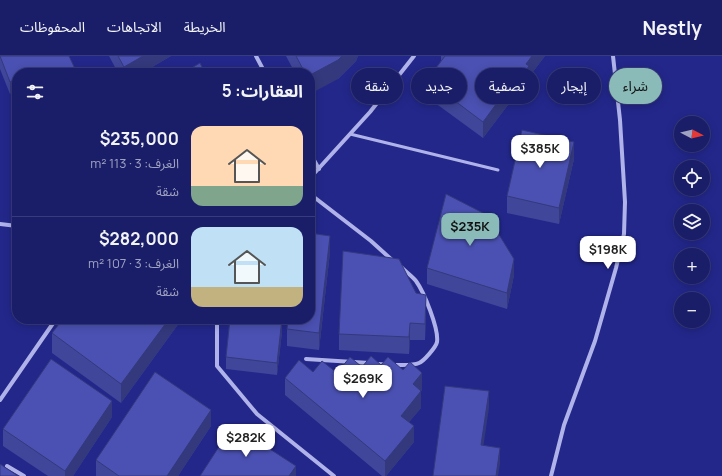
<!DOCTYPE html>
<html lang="ar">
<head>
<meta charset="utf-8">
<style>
	body { margin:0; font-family:Manrope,"Noto Sans Arabic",sans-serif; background:#272a71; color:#f1f3f6; direction:rtl; height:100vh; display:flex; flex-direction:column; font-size:15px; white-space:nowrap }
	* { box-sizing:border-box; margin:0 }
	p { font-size:13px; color:#9fa2c0 }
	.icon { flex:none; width:22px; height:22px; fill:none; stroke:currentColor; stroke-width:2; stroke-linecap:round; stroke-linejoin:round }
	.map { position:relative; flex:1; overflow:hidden; direction:ltr }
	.sheet { position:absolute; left:12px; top:12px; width:303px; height:256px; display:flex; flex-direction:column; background:#1a1d68; border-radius:16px; box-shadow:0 2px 10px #0003,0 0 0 1px #383b7c; direction:rtl }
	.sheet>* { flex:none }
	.guide { position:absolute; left:327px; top:12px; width:335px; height:36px; direction:rtl; display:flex; gap:8px }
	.needle { width:26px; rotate:97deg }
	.controls { position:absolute; left:674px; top:60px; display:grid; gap:8px }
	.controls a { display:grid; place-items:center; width:36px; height:36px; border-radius:50%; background:#1a1d68; box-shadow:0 2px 10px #0003,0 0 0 1px #383b7c; font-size:20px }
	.price { position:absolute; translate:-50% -34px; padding:0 9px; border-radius:8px; background:#fff; color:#222; font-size:13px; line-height:26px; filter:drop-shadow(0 1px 2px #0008) }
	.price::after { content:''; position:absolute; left:50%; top:24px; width:12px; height:9px; margin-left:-6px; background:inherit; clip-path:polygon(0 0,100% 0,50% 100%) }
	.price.selected { background:#8bbbb9; color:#111 }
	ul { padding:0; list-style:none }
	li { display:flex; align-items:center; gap:12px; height:100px; padding:0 12px }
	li+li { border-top:1px solid #383b7c }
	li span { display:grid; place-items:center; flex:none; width:112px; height:80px; border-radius:12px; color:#555 }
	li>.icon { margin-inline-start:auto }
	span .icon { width:48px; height:48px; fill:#fffc; stroke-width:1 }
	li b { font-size:17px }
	h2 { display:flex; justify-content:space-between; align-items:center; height:48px; padding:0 12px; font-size:17px }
	.pill { padding:0 14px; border-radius:18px; background:#1a1d68; box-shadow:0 2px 10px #0003,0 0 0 1px #383b7c; font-size:14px; line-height:36px }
	.pill.selected { background:#8bbbb9; color:#111 }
	header { display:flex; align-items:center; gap:24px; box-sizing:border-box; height:56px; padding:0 20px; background:#1a1d68; border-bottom:1px solid #383b7c }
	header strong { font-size:19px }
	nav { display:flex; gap:22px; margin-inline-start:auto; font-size:14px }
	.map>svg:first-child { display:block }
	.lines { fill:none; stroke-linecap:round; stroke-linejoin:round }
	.service { stroke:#afb3ea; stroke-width:3 }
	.minor { stroke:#afb3ea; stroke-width:4 }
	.wall { fill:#404699 }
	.shaded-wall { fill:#34397d }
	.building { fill:#4b51b2; stroke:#34397d }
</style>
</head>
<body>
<header>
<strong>Nestly</strong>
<nav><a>الخريطة</a><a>الاتجاهات</a><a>المحفوظات</a></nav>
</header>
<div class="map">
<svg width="722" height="420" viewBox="0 0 722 420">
	<rect width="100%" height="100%" fill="#23278a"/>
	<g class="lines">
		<path class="service" d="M 350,78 L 498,114"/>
		<path class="minor" d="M 256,0 L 265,17
			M 310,97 L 319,113
			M 310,122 L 370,56 L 414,0
			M 310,138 L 371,185 L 392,204
			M 0,168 L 17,170
			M 217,263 L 217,310 L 257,358 L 334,420
			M 306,303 L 369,307
			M 376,308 C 386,308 411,311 419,307 C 424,305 436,291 437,286 C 439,273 424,236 416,225 C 412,220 406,216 401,211
			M 0,344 L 56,263
			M 7,410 L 24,420
			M 551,420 L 564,369 L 595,285 L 616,212 L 624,178 L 625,146 L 620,64 L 613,0"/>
	</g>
	<path class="wall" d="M 0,0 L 77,17 L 17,17 L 10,38 L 0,13 Z
		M 109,0 L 171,0 L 142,17 L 118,17 Z
		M 286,0 L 358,0 L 356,5 L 338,23 L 310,17 L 295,17 Z
		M 441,0 L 545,0 L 529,21 L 529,26 L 514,47 L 511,45 L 483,82 L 427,41 L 427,24 L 441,5 Z
		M 574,103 L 559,168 L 507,157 L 507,140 Z
		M 330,196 L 319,294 L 287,290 L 287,273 Z
		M 427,212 L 514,219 L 507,253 L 427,228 Z
		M 416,237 L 426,256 L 425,284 L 410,284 L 409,298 L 339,294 L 339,278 Z
		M 63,263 L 182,263 L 121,347 L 52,297 L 52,277 Z
		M 282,276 L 277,319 L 226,313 L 226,301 Z
		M 381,309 L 422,334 L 421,335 L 421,352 L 409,366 L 414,386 L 386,420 L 382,420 L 285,339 L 285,322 L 313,316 L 337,317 L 362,311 Z
		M 112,361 L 73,420 L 48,420 L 3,390 L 3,373 Z
		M 211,370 L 178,420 L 96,420 L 96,404 Z"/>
	<path class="shaded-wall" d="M 143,0 L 171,0 L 142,17 L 124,17 L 124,11 Z
		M 342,0 L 358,0 L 356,5 L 338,23 L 310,38 L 310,19 Z
		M 532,0 L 545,0 L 529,21 L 529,26 L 514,47 L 514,30 L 526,8 Z
		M 43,13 L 43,17 L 32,17 Z
		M 17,23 L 17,36 L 10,38 L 10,26 Z
		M 511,28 L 511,45 L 483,82 L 483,66 Z
		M 574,86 L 574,103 L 559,168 L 559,152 Z
		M 330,180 L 330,196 L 319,294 L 319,277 Z
		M 514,203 L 514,219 L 507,253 L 507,237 Z
		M 426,239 L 426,256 L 425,284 L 425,268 Z
		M 169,263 L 182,263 L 121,347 L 121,328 Z
		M 282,263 L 282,276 L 277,319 L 277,307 Z
		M 410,267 L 410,284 L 409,298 L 409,281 Z
		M 422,317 L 422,334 L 413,345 L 413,328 Z
		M 421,335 L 421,352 L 401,376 L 401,360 Z
		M 489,335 L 489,352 L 481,406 L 481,389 Z
		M 112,345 L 112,361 L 73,420 L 65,420 L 65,415 Z
		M 211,354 L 211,370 L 178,420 L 167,420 Z
		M 414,370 L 414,386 L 386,420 L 385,420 L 385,405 Z
		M 500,392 L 500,408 L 498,420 L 496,420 Z
		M 296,410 L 296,420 L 289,420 Z"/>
	<path class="building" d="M 0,0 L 69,0 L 77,17 L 45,17 L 43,13 L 32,17 L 17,17 L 17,23 L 10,26 Z
		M 118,0 L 143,0 L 124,11 Z
		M 296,0 L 342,0 L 338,4 L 310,19 L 310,17 L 305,17 Z
		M 445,0 L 532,0 L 526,8 L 529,10 L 514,30 L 511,28 L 483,66 L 427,24 Z
		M 200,7 L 205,17 L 183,17 Z
		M 522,74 L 574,86 L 559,152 L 507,140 Z
		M 446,138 L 487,159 L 514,203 L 507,237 L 427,212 Z
		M 310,177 L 330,180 L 319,277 L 287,273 L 288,263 L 310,263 Z
		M 343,195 L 399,203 L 416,237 L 426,239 L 425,268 L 410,267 L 409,281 L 339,278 Z
		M 63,263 L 169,263 L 121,328 L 52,277 Z
		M 230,263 L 282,263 L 277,307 L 226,301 Z
		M 371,300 L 381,309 L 388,301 L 403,314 L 410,306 L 422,317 L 413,328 L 421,335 L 401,360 L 414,370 L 385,405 L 285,322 L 299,304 L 313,316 L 322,305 L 337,317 L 350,301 L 362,311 Z
		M 51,303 L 112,345 L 65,415 L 3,373 Z
		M 155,316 L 211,354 L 167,420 L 119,420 L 96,404 Z
		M 445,330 L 489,335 L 481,389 L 500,392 L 496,420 L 433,420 Z
		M 233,369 L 296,410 L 289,420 L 200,420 Z
		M 0,408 L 18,420 L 0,420 Z"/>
</svg>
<div class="controls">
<a><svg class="needle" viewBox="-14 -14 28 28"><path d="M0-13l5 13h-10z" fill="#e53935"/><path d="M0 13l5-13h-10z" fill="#9fa2c0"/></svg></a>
<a><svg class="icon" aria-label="locate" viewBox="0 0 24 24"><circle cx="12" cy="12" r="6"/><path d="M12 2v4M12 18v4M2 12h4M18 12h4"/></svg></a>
<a><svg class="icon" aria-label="layers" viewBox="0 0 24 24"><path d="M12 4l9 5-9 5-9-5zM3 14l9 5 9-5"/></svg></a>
<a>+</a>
<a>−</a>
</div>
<b class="price" style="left:540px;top:113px">$385K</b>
<b class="price selected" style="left:470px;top:191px">$235K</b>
<b class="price" style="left:608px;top:214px">$198K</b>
<b class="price" style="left:363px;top:343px">$269K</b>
<b class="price" style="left:246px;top:402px">$282K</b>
<div class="guide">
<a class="pill selected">شراء</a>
<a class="pill">إيجار</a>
<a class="pill">تصفية</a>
<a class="pill">جديد</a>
<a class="pill">شقة</a>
</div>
<section class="sheet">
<h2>العقارات: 5<svg class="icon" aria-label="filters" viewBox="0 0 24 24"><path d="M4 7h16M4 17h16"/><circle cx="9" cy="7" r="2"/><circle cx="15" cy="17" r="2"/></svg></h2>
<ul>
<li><span style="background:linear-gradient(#ffd9b3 75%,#7fa58c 0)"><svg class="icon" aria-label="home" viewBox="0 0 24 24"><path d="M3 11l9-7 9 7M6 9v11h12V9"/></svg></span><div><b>$235,000</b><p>الغرف: 3 · 113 m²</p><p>شقة</p></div></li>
<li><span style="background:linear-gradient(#bfe0f5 75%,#c2b280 0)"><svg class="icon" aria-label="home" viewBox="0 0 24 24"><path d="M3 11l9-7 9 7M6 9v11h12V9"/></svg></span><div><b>$282,000</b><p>الغرف: 3 · 107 m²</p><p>شقة</p></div></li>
</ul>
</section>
</div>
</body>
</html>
